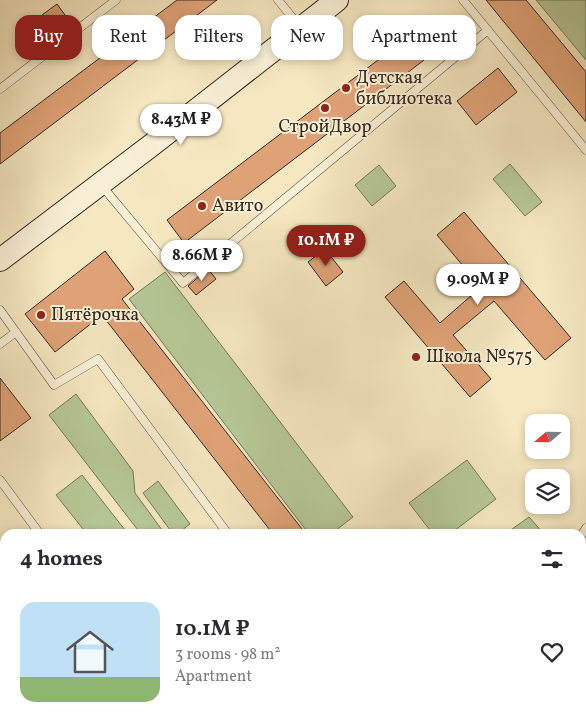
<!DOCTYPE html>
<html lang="en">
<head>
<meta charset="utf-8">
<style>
	body { margin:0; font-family:Vollkorn,serif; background:#f2f2f3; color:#2b2b33; height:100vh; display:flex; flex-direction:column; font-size:19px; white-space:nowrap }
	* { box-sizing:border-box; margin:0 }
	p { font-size:16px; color:#7c7c81 }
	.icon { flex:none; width:28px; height:28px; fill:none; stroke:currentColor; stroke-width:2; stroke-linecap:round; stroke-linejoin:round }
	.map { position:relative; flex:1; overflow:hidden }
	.panel { position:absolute; left:0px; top:529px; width:586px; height:196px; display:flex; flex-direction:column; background:#fff; border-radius:15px 15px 0 0; box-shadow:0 2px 8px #0003 }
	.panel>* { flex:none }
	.guide { position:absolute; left:15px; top:15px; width:556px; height:45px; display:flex; gap:10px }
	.needle { width:32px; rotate:250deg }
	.controls { position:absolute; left:525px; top:414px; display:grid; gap:10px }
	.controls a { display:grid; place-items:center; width:45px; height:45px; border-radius:10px; background:#fff; box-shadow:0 2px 8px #0003; font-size:25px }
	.price { position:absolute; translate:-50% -42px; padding:0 11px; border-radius:18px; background:#fff; color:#222; font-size:16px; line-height:32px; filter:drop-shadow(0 1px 2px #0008) }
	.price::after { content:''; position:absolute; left:50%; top:30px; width:15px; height:11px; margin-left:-8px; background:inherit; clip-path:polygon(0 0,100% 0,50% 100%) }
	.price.on { background:#8f2418; color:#fff }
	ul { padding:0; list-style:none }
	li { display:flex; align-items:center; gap:15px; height:125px; padding:0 20px }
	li+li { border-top:1px solid #e1e1e2 }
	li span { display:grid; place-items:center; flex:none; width:140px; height:100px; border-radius:15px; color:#555 }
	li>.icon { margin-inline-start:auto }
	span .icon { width:60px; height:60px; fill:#fffc; stroke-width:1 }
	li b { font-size:21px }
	h2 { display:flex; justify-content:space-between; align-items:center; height:60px; padding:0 20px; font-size:21px }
	.tag { padding:0 18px; border-radius:15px; background:#fff; box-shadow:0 2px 8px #0003; font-size:18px; line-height:45px }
	.tag.on { background:#8f2418; color:#fff }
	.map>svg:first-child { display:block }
	.green { fill:#b6c797; stroke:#76785a }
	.building { fill:#dfa276; stroke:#35281c }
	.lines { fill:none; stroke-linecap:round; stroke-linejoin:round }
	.lane-casing { stroke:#655845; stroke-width:9 }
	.secondary-casing { stroke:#35281c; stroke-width:24 }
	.lane { stroke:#f8efd6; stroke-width:8 }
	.secondary { stroke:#f8efd6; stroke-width:22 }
	.poi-dot { fill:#8f2418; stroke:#f8efd6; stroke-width:2 }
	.labels { text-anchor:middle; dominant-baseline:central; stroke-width:4; stroke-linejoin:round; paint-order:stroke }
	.poi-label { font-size:18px; fill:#35281c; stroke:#f8efd6; text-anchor:start }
</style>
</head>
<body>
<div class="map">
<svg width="586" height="724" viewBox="0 0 586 724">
	<rect width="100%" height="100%" fill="#f5e7c0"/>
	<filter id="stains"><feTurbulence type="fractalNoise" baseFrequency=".004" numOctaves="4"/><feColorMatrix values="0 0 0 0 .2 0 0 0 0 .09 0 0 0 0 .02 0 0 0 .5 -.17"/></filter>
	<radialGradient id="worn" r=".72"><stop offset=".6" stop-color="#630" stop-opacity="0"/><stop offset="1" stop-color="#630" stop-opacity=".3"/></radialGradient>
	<path class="green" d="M 536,0 L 586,0 L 586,60 Z
		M 510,164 L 542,202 L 525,216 L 493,179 Z
		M 379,165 L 396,186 L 372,206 L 355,185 Z
		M 165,272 L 353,517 L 331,534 L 309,534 L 129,299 Z
		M 76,394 L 133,471 L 135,493 L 165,534 L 141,534 L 49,415 Z
		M 467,460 L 496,499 L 450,534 L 433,534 L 409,503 Z
		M 82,475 L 125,530 L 121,534 L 87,534 L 56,495 Z
		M 158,481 L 190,524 L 177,534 L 173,534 L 143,493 Z
		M 529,517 L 544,534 L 505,534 Z"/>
	<path class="building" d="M 177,0 L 217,0 L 0,164 L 0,133 Z
		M 486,0 L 526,0 L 586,72 L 586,122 Z
		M 57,4 L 65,15 L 51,26 L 42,15 Z
		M 411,35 L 428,57 L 184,243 L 167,220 Z
		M 498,68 L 517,92 L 476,125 L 457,101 Z
		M 464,212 L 571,338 L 545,360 L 494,301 L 453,335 L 491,379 L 470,397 L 385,297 L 404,281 L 440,323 L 481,287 L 437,235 Z
		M 325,249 L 343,272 L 326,286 L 308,262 Z
		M 105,251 L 134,289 L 122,299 L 306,534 L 273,534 L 102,315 L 55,352 L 25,314 Z
		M 208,269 L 216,279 L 196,295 L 188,286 Z
		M 0,378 L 31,418 L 0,441 Z"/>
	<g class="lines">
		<defs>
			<path id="lane" d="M 278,0 L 300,27
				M 463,0 L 586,150
				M 0,89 L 116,0
				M 102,186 L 183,283 L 488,30
				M 0,310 L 54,385 L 98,359 L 228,534
				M 0,344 L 16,332
				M 0,480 L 40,534
				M 581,536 L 586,528
				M 0,639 L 5,638
				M 76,724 L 77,720
				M 465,724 L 468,720"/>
			<path id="secondary" d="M 0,260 L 153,144 L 337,0"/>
		</defs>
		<use href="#lane" class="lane-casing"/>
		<use href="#secondary" class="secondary-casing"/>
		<use href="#lane" class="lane"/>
		<use href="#secondary" class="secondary"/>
	</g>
	<g class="poi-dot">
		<circle cx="346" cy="88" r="5"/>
		<circle cx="325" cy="108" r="5"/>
		<circle cx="202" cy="206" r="5"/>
		<circle cx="41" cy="315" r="5"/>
		<circle cx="416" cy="357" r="5"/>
	</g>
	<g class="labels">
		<g class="poi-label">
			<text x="356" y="78">Детская<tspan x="356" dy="21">библиотека</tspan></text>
			<text x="325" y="127" text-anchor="middle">СтройДвор</text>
			<text x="212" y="206">Авито</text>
			<text x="51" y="315">Пятёрочка</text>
			<text x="426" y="357">Школа №575</text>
		</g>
	</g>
	<rect width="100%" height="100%" filter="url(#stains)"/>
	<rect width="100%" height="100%" fill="url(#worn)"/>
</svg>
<div class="controls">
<a><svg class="needle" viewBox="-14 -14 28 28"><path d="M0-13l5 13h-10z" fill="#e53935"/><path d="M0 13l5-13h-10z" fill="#7c7c81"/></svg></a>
<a><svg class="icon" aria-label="layers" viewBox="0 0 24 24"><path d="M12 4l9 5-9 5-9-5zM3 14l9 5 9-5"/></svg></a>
</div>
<b class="price" style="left:181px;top:146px">8.43M ₽</b>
<b class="price on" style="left:326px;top:267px">10.1M ₽</b>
<b class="price" style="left:202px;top:282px">8.66M ₽</b>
<b class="price" style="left:478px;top:306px">9.09M ₽</b>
<div class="guide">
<a class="tag on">Buy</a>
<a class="tag">Rent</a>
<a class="tag">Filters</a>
<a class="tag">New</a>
<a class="tag">Apartment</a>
</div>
<section class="panel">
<h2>4 homes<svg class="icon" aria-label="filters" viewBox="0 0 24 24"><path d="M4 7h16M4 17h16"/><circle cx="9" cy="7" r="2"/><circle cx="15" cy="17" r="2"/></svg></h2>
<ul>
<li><span style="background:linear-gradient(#bfe0f5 75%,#8fb573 0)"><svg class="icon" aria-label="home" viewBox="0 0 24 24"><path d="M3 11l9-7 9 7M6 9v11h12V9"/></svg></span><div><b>10.1M ₽</b><p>3 rooms · 98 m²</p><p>Apartment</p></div><svg class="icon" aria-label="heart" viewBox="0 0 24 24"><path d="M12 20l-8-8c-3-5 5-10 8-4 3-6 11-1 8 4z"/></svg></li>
</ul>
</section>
</div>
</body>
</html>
